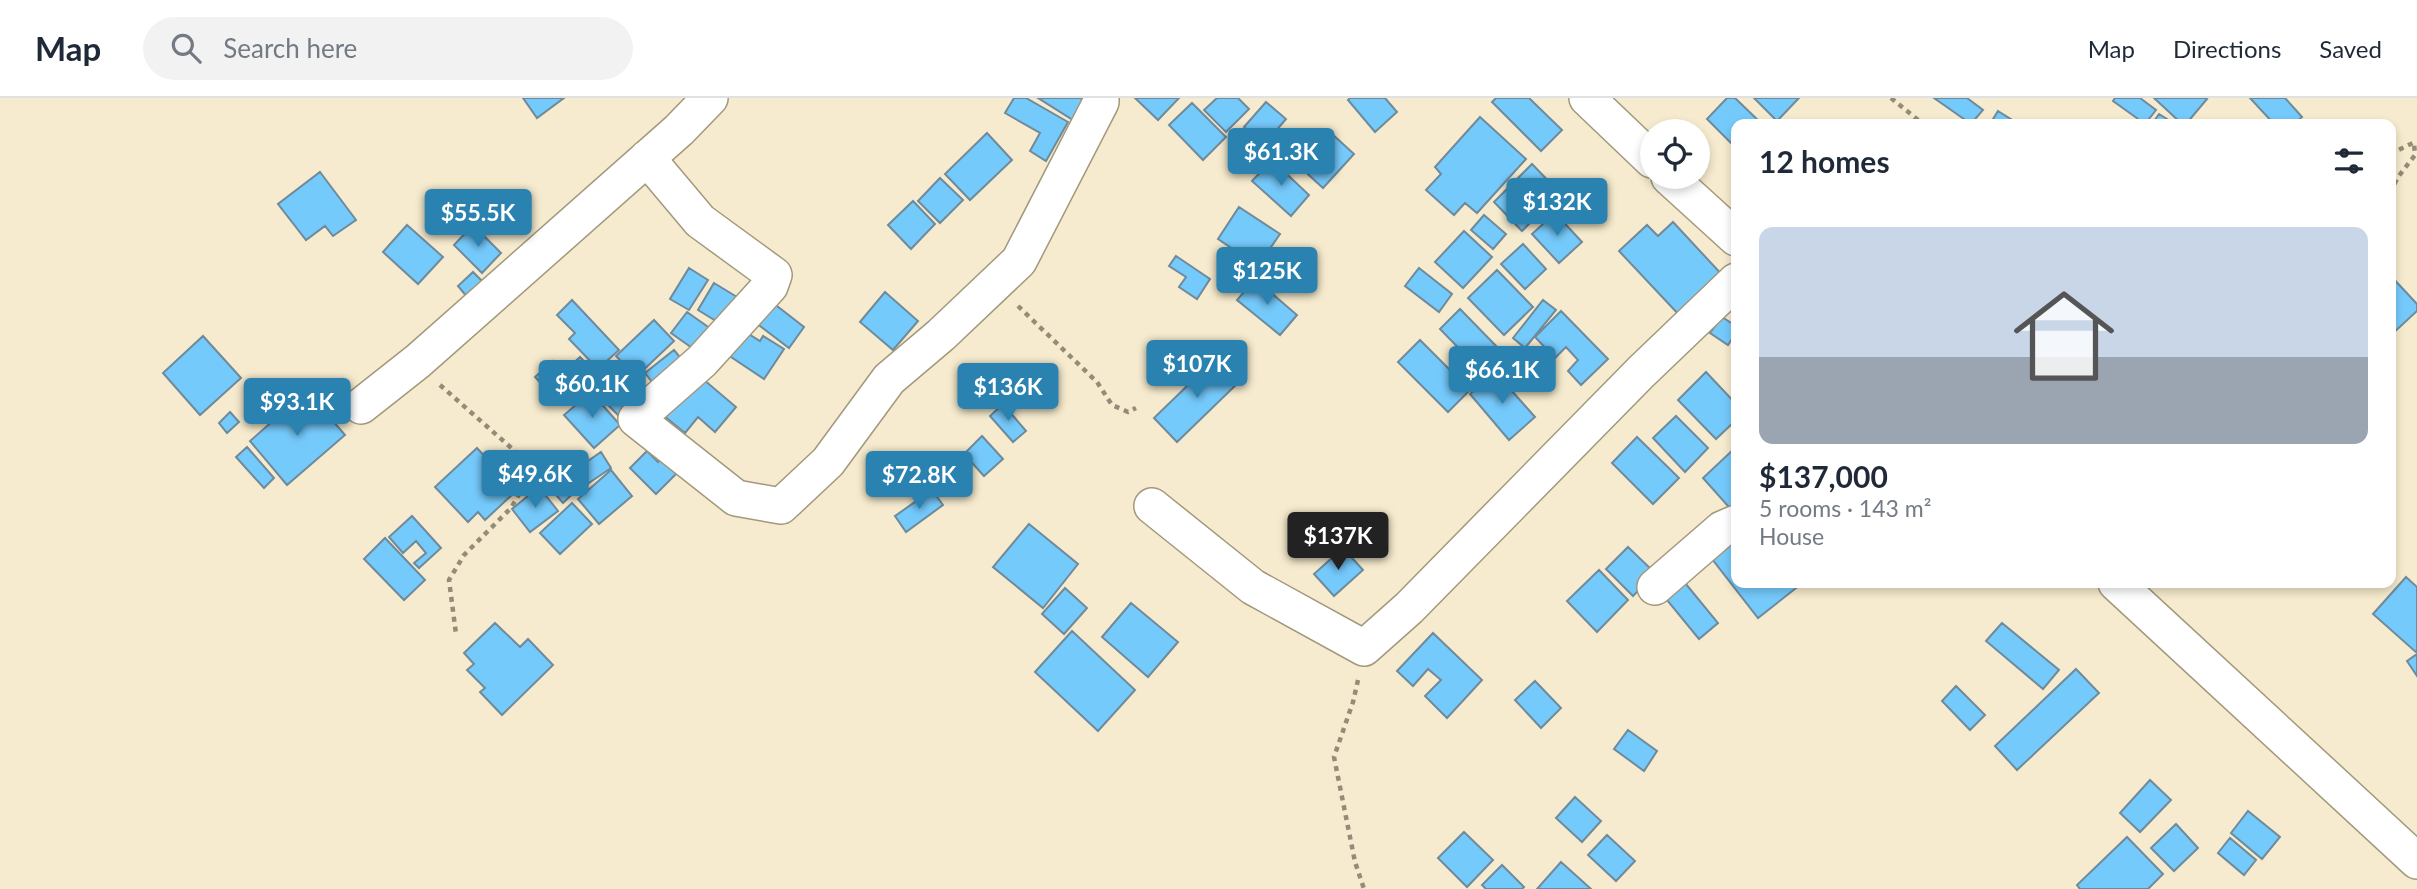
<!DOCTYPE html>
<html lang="en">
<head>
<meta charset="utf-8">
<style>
	body { margin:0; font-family:Lato,sans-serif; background:#f2f2f3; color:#1f2937; height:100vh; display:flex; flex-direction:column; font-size:26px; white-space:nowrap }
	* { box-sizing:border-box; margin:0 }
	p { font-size:23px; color:#747a83 }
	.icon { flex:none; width:38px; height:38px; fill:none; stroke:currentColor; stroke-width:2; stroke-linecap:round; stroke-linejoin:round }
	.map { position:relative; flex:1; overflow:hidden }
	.sheet { position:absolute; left:1731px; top:21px; width:665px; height:469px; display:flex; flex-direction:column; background:#fff; border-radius:14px; box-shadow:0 4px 10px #0003 }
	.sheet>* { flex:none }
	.tools { position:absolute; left:1640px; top:21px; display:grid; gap:14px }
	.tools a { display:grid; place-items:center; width:70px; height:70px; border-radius:50%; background:#fff; box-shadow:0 4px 10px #0003; font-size:35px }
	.price { position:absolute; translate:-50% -60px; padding:0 16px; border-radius:7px; background:#2982b0; color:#fff; font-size:23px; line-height:46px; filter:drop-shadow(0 2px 4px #0008) }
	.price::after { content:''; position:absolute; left:50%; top:42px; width:21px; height:16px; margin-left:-10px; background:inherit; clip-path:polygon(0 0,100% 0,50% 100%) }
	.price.active { background:#222; color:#fff }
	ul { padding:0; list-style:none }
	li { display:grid; align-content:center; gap:14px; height:371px; padding:0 28px }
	li span { display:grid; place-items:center; height:217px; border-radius:14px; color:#555 }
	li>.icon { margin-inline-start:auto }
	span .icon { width:126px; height:126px; fill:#fffc; stroke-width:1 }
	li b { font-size:30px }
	h2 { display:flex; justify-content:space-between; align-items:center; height:84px; padding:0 28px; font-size:30px }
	header { display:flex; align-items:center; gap:42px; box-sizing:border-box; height:98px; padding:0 35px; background:#fff; border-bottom:2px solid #e0e1e3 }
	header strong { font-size:33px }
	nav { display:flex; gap:38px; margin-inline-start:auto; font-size:24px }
	.search { width:490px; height:63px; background:#f2f2f3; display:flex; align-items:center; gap:18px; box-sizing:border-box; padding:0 24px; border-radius:38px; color:#747a83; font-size:26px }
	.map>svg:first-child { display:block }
	.building { fill:#75cafc; stroke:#6f8a9b; stroke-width:2 }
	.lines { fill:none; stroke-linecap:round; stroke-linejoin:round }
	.minor-casing { stroke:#a2987c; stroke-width:38 }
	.path { stroke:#948c79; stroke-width:4.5; stroke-dasharray:5 5; stroke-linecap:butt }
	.minor { stroke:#fff; stroke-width:35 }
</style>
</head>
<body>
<header>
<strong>Map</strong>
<div class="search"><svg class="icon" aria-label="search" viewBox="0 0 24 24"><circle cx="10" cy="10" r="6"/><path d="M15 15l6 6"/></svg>Search here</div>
<nav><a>Map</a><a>Directions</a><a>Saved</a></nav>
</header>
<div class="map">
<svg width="2417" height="791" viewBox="0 0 2417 791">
	<rect width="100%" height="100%" fill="#f6ebce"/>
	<path class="building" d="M 523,0 L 564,0 L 537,20 Z
		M 1014,0 L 1026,0 L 1068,24 L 1046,63 L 1030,53 L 1040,35 L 1005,15 Z
		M 1038,0 L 1080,0 L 1085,3 L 1073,22 Z
		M 1135,0 L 1179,0 L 1158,22 Z
		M 1217,0 L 1238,0 L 1249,11 L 1226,34 L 1204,12 Z
		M 1350,0 L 1385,0 L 1397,14 L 1375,34 L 1348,2 Z
		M 1496,0 L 1529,0 L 1562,32 L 1541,53 L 1492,4 Z
		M 1727,0 L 1735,0 L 1762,26 L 1736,26 L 1736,50 L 1707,21 Z
		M 1754,0 L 1799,0 L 1777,23 Z
		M 1934,0 L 1967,0 L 1983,12 L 1971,26 Z
		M 2115,0 L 2140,0 L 2156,12 L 2145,26 L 2113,3 Z
		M 2154,0 L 2205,0 L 2207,1 L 2186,26 L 2182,26 Z
		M 2250,0 L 2285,0 L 2302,19 L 2294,26 L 2274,26 Z
		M 1266,4 L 1286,21 L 1264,47 L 1244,29 Z
		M 1192,5 L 1226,39 L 1203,62 L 1169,27 Z
		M 1998,13 L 2017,25 L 2016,26 L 1990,26 Z
		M 2159,16 L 2175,26 L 2152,26 Z
		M 1480,19 L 1526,61 L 1477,115 L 1465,105 L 1454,117 L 1426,92 L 1441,76 L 1435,69 Z
		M 987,35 L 1012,62 L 970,102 L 945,76 Z
		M 1331,35 L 1354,56 L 1323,90 L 1300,69 Z
		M 1272,62 L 1309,97 L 1291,118 L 1252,83 Z
		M 1532,66 L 1560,95 L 1522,133 L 1494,104 Z
		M 320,74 L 356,122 L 333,138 L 325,128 L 306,142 L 278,106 Z
		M 940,80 L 963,102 L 940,125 L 918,103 Z
		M 913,103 L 935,126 L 911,151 L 888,127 Z
		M 1239,109 L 1280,136 L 1258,168 L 1218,141 Z
		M 1555,115 L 1582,144 L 1559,165 L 1532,136 Z
		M 1484,117 L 1506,136 L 1493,151 L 1471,132 Z
		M 1673,124 L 1725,180 L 1682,220 L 1619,153 L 1647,127 L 1658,138 Z
		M 407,127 L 443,159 L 418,186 L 383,154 Z
		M 473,127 L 501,155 L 482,175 L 454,147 Z
		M 1464,133 L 1492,159 L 1463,190 L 1435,164 Z
		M 1523,146 L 1546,171 L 1525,191 L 1501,166 Z
		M 1176,158 L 1210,181 L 1197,201 L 1179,189 L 1186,179 L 1169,168 Z
		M 689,170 L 708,182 L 689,212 L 670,201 Z
		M 1419,170 L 1452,196 L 1439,214 L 1405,188 Z
		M 1497,172 L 1533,209 L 1504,237 L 1468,200 Z
		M 473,174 L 485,186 L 468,200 L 458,188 Z
		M 2390,177 L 2417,206 L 2417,213 L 2390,238 Z
		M 1255,181 L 1297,217 L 1280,237 L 1237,202 Z
		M 714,185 L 742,202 L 726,229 L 698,212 Z
		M 885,194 L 918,223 L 893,252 L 860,224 Z
		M 768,201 L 804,229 L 789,250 L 752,222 Z
		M 572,202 L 619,252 L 598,271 L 569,241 L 575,235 L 557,217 Z
		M 1543,202 L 1556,212 L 1525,250 L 1513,240 Z
		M 1460,211 L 1502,254 L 1482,274 L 1440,231 Z
		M 1561,213 L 1608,261 L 1581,287 L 1568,273 L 1578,262 L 1566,249 L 1555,260 L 1535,239 Z
		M 687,214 L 718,236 L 702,257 L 671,235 Z
		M 1722,219 L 1736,228 L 1736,235 L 1728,247 L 1710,235 Z
		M 654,222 L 674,243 L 636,279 L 616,258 Z
		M 744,233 L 760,243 L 763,238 L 784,251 L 764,281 L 728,257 Z
		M 203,238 L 241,280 L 200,317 L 163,275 Z
		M 1420,242 L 1470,292 L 1448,314 L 1398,264 Z
		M 674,252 L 688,269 L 659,293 L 645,275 Z
		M 580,259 L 594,274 L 560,305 L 535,279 L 553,263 L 563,275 Z
		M 1217,259 L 1240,283 L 1177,344 L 1154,320 Z
		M 1467,264 L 1483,280 L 1472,291 L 1456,274 Z
		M 1495,274 L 1535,319 L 1509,342 L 1470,296 Z
		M 1706,274 L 1736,306 L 1736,322 L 1716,341 L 1678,302 Z
		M 697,276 L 736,309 L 715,334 L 698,319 L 685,335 L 663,317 Z
		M 625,283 L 644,300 L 623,322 L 605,304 Z
		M 307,293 L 345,337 L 287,387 L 250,343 Z
		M 591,294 L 620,327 L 594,350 L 564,317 Z
		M 1003,306 L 1026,333 L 1013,344 L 990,318 Z
		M 230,314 L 239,324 L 227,335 L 219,325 Z
		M 1676,318 L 1708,350 L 1685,374 L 1653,340 Z
		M 982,338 L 1003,361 L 984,378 L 964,356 Z
		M 1637,339 L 1679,380 L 1653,406 L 1612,365 Z
		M 247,349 L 274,380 L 264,390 L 236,359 Z
		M 1736,349 L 1736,417 L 1703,380 Z
		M 477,350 L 487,361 L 496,353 L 515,372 L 504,382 L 515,394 L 485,422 L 478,414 L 468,424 L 435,389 Z
		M 670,352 L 684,368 L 656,396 L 630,370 L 647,353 L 658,364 Z
		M 601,354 L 611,370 L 586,387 L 575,372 Z
		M 611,372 L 632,398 L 599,426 L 578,401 Z
		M 570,374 L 582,387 L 563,405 L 551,391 Z
		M 539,389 L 558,413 L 530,434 L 512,411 Z
		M 932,392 L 943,407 L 906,434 L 895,418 Z
		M 572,405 L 592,426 L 560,456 L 540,435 Z
		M 412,418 L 441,450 L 419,470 L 414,465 L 426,455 L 416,443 L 403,455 L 389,439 Z
		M 1029,426 L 1078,466 L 1043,510 L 993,469 Z
		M 385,440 L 425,482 L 404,502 L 364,461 Z
		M 1736,443 L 1736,485 L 1798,485 L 1800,487 L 1758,520 L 1709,457 Z
		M 1628,449 L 1655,475 L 1633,498 L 1606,471 Z
		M 1343,450 L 1363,472 L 1334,498 L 1314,476 Z
		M 1599,472 L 1628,502 L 1597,534 L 1567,503 Z
		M 2406,479 L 2417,489 L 2417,555 L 2373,516 Z
		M 1681,480 L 1718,525 L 1699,541 L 1662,496 Z
		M 1065,490 L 1087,510 L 1064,536 L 1042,516 Z
		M 1131,505 L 1178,544 L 1148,579 L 1102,539 Z
		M 495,525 L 520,549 L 528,541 L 553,567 L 502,617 L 480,594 L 485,590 L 467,572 L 474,566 L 464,555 Z
		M 2002,525 L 2059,572 L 2043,591 L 1986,543 Z
		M 1072,533 L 1135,592 L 1098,633 L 1035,574 Z
		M 1433,535 L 1482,582 L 1447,620 L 1425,598 L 1441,582 L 1428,571 L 1413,588 L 1397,573 Z
		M 2417,556 L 2417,578 L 2407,563 Z
		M 2076,571 L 2099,595 L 2017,672 L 1995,648 Z
		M 1535,583 L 1561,610 L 1541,630 L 1515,602 Z
		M 1956,588 L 1985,617 L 1970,632 L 1942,603 Z
		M 1628,632 L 1657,653 L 1644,673 L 1614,651 Z
		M 2150,682 L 2171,702 L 2140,734 L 2120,715 Z
		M 1575,699 L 1601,723 L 1582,744 L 1556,720 Z
		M 2248,713 L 2280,739 L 2262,761 L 2231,735 Z
		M 2176,726 L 2198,750 L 2174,773 L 2151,750 Z
		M 1464,734 L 1493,762 L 1467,789 L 1438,760 Z
		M 1607,737 L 1635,763 L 1616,783 L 1588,757 Z
		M 2127,739 L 2163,776 L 2148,791 L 2080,791 L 2077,787 Z
		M 2230,740 L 2256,762 L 2244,777 L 2218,755 Z
		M 1561,764 L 1591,791 L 1537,791 Z
		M 1502,767 L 1524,789 L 1522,791 L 1486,791 L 1482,787 Z"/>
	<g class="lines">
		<defs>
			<path id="minor" d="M 1587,0 L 1652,62
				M 647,60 L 700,123 L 774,177 L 770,188 L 702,263 L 636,321 L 736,400 L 781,408 L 828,364 L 889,281 L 941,237 L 1019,163 L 1101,4 L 1101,0
				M 1669,79 L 1736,140
				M 361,308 L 418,263 L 679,32 L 710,0
				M 1152,408 L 1253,489 L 1364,550 L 1409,510 L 1641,274 L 1736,183
				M 2116,485 L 2417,763
				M 1655,489 L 1722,431 L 1736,425"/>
		</defs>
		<use href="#minor" class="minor-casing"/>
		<path class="path" d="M 1891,0 L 1923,26
			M 2390,56 L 2417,43
			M 2390,95 L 2398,79 L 2415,57 L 2414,45
			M 1018,208 L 1097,284 L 1112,307 L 1128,314 L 1136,310
			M 440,287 L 525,362 L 530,378 L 511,410 L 464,457 L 449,482 L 456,536
			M 1358,582 L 1353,604 L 1334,659 L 1355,764 L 1364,791"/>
		<use href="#minor" class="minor"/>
	</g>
</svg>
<div class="tools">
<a><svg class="icon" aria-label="locate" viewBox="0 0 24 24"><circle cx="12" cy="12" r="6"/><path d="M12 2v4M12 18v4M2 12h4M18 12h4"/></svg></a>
</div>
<b class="price" style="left:1281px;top:90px">$61.3K</b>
<b class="price" style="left:1557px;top:140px">$132K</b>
<b class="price" style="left:478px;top:151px">$55.5K</b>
<b class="price" style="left:1267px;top:209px">$125K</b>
<b class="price" style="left:1197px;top:302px">$107K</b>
<b class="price" style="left:1502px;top:308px">$66.1K</b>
<b class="price" style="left:592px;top:322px">$60.1K</b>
<b class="price" style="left:1008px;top:325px">$136K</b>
<b class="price" style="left:297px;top:340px">$93.1K</b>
<b class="price" style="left:535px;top:412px">$49.6K</b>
<b class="price" style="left:919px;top:413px">$72.8K</b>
<b class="price active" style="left:1338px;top:474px">$137K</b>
<section class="sheet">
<h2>12 homes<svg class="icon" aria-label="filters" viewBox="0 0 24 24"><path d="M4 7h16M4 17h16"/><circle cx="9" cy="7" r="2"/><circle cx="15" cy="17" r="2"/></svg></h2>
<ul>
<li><span style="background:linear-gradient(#c9d6e8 60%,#9aa5b1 0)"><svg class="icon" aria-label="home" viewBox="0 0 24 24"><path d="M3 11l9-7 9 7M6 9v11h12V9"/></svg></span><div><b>$137,000</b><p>5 rooms · 143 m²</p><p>House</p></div></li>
</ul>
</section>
</div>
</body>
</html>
